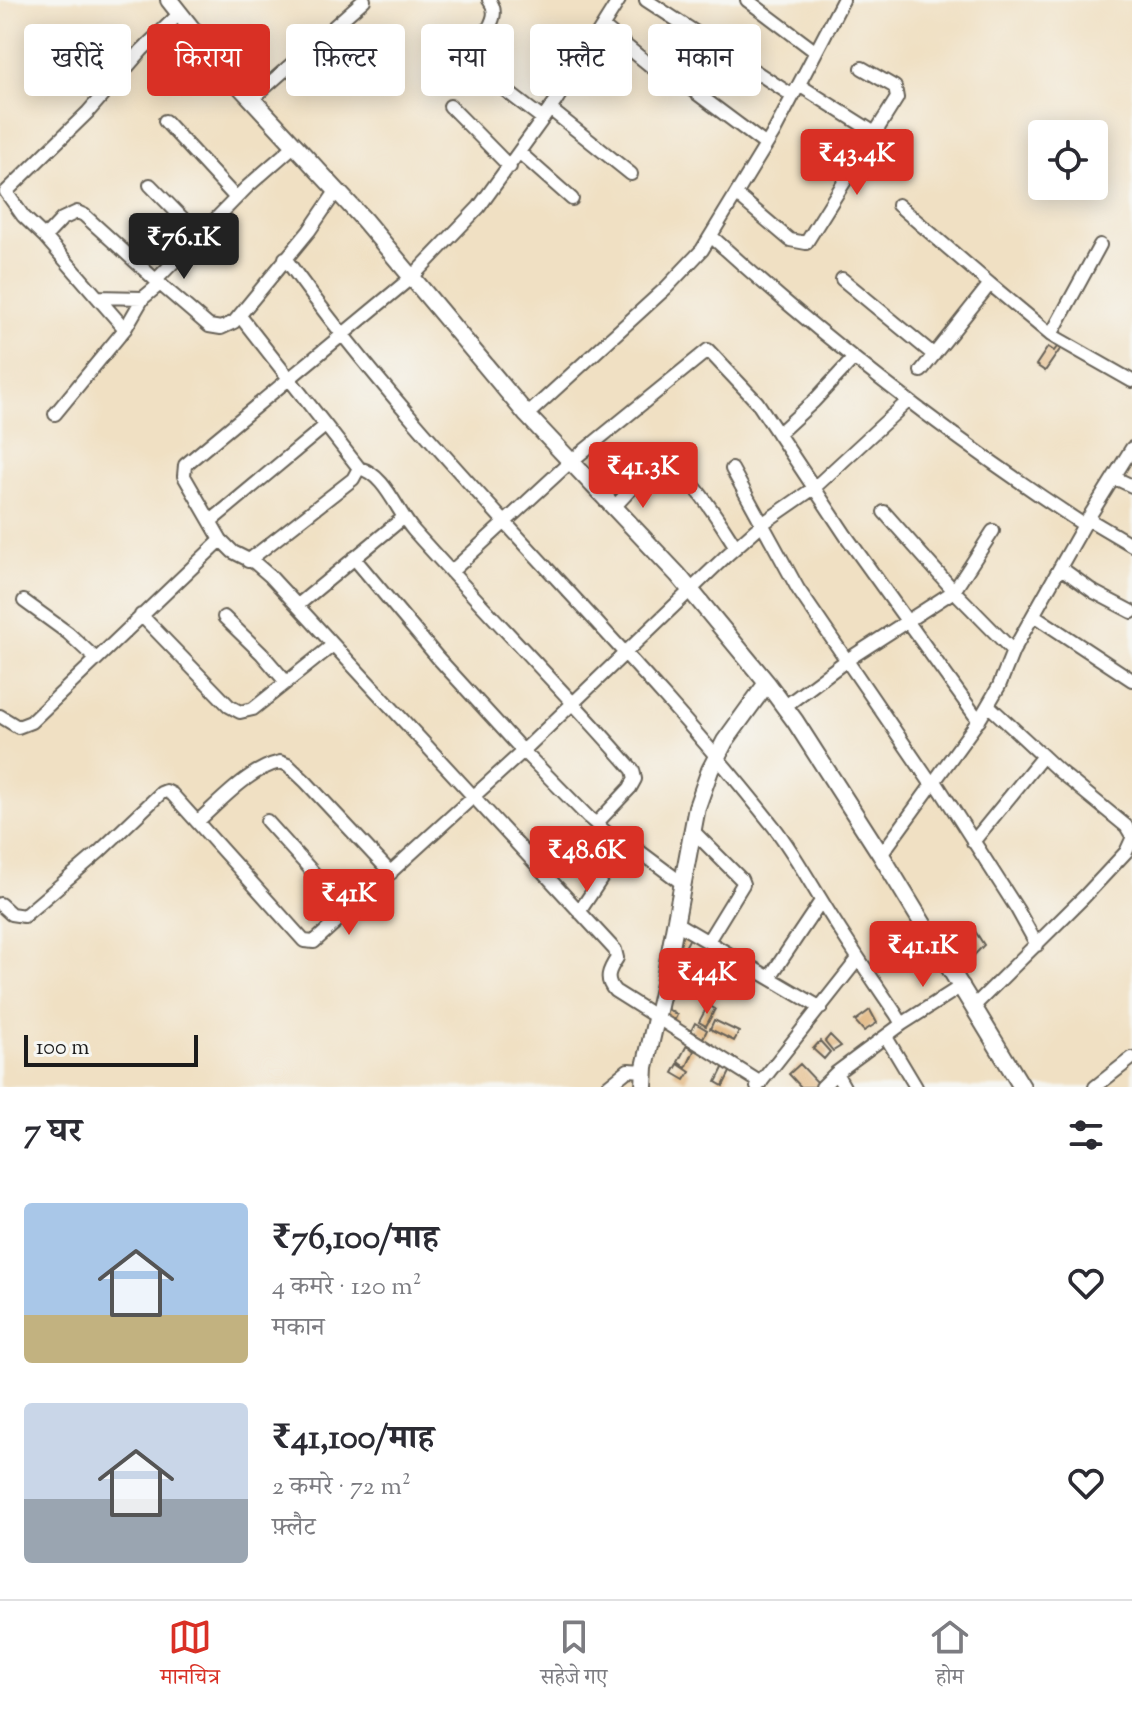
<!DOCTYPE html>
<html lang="hi">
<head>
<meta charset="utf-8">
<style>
	body { margin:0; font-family:"Sorts Mill Goudy","Noto Serif Devanagari",serif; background:#f2f2f3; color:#2b2b33; height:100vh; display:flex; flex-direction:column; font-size:30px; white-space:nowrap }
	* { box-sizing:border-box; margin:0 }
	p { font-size:26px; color:#7c7c81 }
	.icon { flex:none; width:44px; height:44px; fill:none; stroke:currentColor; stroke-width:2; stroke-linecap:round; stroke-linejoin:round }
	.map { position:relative; height:1087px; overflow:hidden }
	.panel { display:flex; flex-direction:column; background:#fff; flex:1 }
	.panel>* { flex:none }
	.top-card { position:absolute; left:24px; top:24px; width:1084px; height:72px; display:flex; gap:16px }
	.tools { position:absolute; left:1028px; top:120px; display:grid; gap:16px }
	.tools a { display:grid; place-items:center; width:80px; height:80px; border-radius:8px; background:#fff; box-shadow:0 4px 20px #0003; font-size:40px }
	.scale { position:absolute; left:24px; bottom:20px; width:174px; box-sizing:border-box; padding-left:8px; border:4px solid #1c1c1c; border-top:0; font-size:22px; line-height:28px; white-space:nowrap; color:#1c1c1c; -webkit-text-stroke:6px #f6f6f2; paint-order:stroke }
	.price { position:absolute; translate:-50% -68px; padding:0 18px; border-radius:8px; background:#d93025; color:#fff; font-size:26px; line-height:52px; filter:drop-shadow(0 2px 4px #0008) }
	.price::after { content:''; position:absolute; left:50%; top:48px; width:24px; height:18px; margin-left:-12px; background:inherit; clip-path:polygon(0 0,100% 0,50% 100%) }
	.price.on { background:#222; color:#fff }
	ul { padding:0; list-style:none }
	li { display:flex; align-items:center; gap:24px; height:200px; padding:0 24px }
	li span { display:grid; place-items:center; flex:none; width:224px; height:160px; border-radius:8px; color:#555 }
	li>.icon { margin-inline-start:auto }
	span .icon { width:96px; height:96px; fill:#fffc; stroke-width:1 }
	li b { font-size:34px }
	h2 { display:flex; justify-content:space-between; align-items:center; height:96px; padding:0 24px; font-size:34px }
	.pill { padding:0 28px; border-radius:8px; background:#fff; box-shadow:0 4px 20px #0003; font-size:28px; line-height:72px }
	.pill.on { background:#d93025; color:#fff }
	.tab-bar { display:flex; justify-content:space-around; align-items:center; height:112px; border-top:2px solid #e1e1e2; background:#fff; font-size:22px; color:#7c7c81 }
	.tab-bar a { display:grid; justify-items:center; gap:4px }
	.tab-bar .on { color:#d93025 }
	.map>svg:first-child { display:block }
	.building { fill:#e1b379 }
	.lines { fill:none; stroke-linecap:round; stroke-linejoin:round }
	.minor-casing { stroke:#666156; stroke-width:16 }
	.tertiary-casing { stroke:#666156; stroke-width:20 }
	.minor { stroke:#fff; stroke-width:12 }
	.tertiary { stroke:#fff; stroke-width:16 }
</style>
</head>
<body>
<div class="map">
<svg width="1132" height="1087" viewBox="0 0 1132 1087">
	<rect width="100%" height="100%" fill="#f6f6f2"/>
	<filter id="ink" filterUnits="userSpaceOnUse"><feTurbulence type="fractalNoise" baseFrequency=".0125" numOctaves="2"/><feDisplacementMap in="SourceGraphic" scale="16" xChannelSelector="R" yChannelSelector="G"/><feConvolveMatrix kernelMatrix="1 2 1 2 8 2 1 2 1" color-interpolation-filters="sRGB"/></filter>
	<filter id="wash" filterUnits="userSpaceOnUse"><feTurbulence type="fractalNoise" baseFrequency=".006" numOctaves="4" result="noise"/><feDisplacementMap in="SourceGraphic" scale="32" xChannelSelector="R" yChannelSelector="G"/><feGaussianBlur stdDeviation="1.8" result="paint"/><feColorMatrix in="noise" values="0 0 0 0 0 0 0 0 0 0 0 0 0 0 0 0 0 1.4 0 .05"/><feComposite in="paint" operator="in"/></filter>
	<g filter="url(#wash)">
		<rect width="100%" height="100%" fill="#f0e0c3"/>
		<g id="blocks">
			<path class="building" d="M 1053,339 L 1063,345 L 1045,371 L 1036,365 L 1048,347 L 1054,351 L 1057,347 L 1051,343 Z
				M 973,928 L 984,945 L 959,971 L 949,953 Z
				M 679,929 L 691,936 L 683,951 L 676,944 Z
				M 709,959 L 716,962 L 710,972 L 705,968 Z
				M 708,1005 L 715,1009 L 706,1026 L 699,1022 Z
				M 663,1006 L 677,1015 L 673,1023 L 661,1015 Z
				M 870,1010 L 877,1023 L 864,1031 L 855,1021 Z
				M 714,1020 L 739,1032 L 734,1041 L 710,1029 Z
				M 695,1023 L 707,1030 L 703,1038 L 691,1031 Z
				M 830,1035 L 841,1046 L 833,1051 L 825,1041 Z
				M 820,1041 L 830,1052 L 824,1059 L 813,1049 Z
				M 687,1045 L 694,1051 L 686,1068 L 678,1062 Z
				M 678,1064 L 690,1072 L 685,1080 L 673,1073 Z
				M 800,1064 L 819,1084 L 815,1087 L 801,1087 L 789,1074 Z
				M 724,1066 L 731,1070 L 723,1086 L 716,1082 Z"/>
		</g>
	</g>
	<g filter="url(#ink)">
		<use href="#blocks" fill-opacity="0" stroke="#666156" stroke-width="2"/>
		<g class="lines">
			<defs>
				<path id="minor" d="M 489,0 C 507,22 468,41 481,64 C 491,83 526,105 543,119
					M 619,0 L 555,102 L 479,207 L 412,277 L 185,465 L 184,476 L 221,540 L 233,552 L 255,563 L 270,576 L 615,950 L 617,958 C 609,970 604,979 615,991 L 761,1083
					M 646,0 L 793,96
					M 747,0 L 816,52
					M 603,27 L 658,72 L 691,89 L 766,145
					M 799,85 L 875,133
					M 252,99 L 364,0
					M 450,106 L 510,167
					M 550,109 L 631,174
					M 165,121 L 236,198
					M 520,153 L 572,199
					M 150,185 L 199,235
					M 737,195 L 790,240 L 806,243 L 897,98 L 895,87 L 862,68
					M 898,205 L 990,284
					M 711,236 C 828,343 952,438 1084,525
					M 45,237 L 62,219 L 77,212 L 84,215 L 160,284
					M 285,258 C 429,461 616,627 770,822 C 790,846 806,876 823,903 C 846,941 871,977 896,1014 L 902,1024 L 836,1073 L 822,1087
					M 842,279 L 934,355
					M 156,280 L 247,187 L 295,145
					M 97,297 L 143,298
					M 240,316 L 359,468 L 353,479 L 248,561
					M 125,329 L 45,237 L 23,216 L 6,192 L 88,112 L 142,50 L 179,14
					M 1051,335 L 1100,245
					M 921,371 L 990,284 L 1051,335 L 1132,381
					M 55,414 L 125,329 L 143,298 L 160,284 L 209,326 L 221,328 L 234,322 L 309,231 L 337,190
					M 527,415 L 666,288 L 702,250 L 774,132 L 843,0
					M 778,434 L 814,401 L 853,359
					M 359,468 C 385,474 397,512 414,531 C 486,612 562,688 633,770 L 635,779 L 630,788 L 596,824
					M 732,469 L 798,589 L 932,785
					M 1115,478 L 1132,486
					M 613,508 C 627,494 643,474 661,466 C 683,457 725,531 736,547
					M 884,512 L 954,591 L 1013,651
					M 1088,519 L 1132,545
					M 211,521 L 325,426
					M 354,558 L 438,658 L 523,751 L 588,817 L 607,833 L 639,851 L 683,884
					M 1061,568 L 1094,592 L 1132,612
					M 451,572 L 569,463 L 708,350 L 757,402 L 846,536 L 979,721
					M 24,601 L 68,633 L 96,659
					M 298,605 L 403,518
					M 141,615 L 229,706 L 240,712 L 253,709 L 333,645
					M 1035,616 L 1132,680
					M 224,617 L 262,654 L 286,682
					M 988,705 L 1059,771 L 1126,826 L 1132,836
					M 784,707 L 847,660 L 954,591 L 993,531
					M 0,716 L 18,727 L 31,722 L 221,540
					M 935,781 L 1017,909 L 1037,945
					M 267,821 L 328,889 L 351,911
					M 197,822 C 221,801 249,769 280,762 L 288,765 L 306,782 L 391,873
					M 693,831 L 741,879 L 743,884 L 708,941
					M 973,842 L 1043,756
					M 881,855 L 981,717 L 999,686 L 1013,651 L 1084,525 L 1132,448
					M 0,904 L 11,914 L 24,916 L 99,852 L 161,793 L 166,791 L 172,794 L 304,941 L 314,942 L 520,754 L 726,556 L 762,524 L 814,488 L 908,401
					M 579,912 L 625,843
					M 676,923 L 821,1008
					M 770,977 L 821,901
					M 975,1005 L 1084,897 L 1126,852 L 1132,839
					M 902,1024 L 963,985
					M 886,1037 L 916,1087
					M 836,1073 L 844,1087
					M 607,1087 L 628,1070 L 645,1071
					M 757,1087 L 858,959
					M 1095,1087 L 1132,1058"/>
				<path id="tertiary" d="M 169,0 L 222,67 L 364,220 L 527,415 L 678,575 L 767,683 L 795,721 L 881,855 L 1022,1087
					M 644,1087 L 645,1067 L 664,984 L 697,807 L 710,770 L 725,741 L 767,683"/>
			</defs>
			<use href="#minor" class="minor-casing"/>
			<use href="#tertiary" class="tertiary-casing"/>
			<use href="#minor" class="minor"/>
			<use href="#tertiary" class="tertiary"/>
		</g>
	</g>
</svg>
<div class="tools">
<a><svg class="icon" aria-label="locate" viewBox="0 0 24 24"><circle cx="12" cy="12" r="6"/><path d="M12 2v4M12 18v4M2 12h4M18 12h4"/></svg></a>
</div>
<div class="scale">100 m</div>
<b class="price" style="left:857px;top:197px">₹43.4K</b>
<b class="price on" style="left:184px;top:281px">₹76.1K</b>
<b class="price" style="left:643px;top:510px">₹41.3K</b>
<b class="price" style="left:587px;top:894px">₹48.6K</b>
<b class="price" style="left:349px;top:937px">₹41K</b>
<b class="price" style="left:923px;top:989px">₹41.1K</b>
<b class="price" style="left:707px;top:1016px">₹44K</b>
<div class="top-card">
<a class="pill">खरीदें</a>
<a class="pill on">किराया</a>
<a class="pill">फ़िल्टर</a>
<a class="pill">नया</a>
<a class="pill">फ़्लैट</a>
<a class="pill">मकान</a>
</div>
</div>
<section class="panel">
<h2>7 घर<svg class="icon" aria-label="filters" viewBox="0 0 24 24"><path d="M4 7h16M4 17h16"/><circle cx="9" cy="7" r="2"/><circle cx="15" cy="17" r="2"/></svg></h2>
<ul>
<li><span style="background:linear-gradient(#a9c7e8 70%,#c2b280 0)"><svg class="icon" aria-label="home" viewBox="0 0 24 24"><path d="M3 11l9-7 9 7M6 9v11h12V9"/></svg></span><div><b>₹76,100/माह</b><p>4 कमरे · 120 m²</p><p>मकान</p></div><svg class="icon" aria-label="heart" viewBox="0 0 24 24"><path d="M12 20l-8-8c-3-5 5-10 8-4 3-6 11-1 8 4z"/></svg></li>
<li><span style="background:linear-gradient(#c9d6e8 60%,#9aa5b1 0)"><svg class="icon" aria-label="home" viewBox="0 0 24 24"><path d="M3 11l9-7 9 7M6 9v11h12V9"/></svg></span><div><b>₹41,100/माह</b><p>2 कमरे · 72 m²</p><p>फ़्लैट</p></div><svg class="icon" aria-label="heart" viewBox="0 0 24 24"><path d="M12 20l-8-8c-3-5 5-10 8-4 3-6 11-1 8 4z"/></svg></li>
</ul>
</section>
<nav class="tab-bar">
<a class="on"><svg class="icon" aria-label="map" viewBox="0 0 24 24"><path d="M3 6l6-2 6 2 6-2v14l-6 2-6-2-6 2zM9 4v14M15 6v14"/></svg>मानचित्र</a>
<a><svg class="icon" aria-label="saved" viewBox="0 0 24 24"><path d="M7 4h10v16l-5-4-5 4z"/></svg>सहेजे गए</a>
<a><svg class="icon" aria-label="home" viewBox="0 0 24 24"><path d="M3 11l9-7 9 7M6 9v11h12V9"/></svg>होम</a>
</nav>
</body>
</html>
